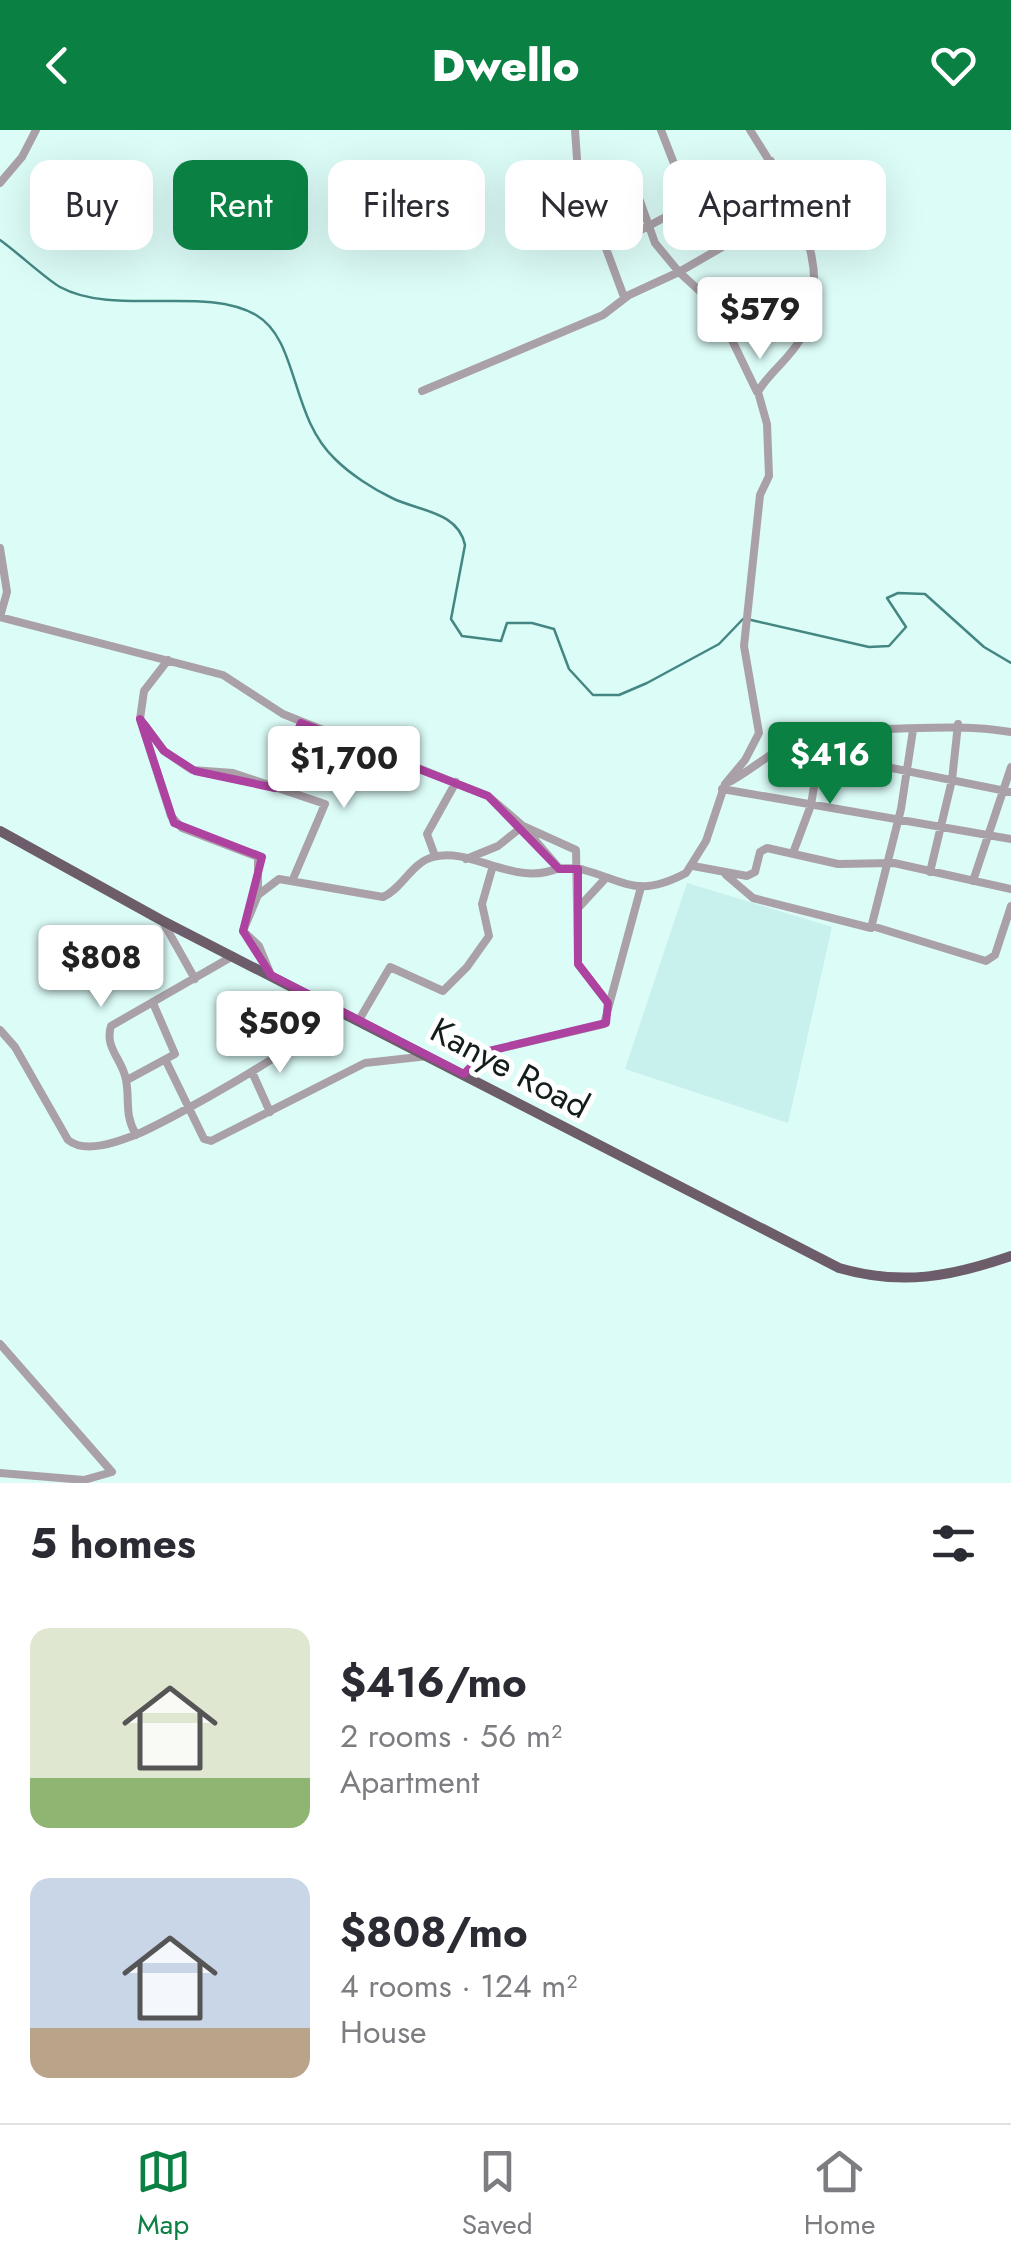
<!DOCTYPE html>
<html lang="en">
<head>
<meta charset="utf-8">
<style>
	body { margin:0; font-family:Jost,sans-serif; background:#f2f2f3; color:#2b2b33; height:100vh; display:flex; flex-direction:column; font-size:38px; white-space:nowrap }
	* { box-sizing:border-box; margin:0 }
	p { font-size:32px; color:#7c7c81 }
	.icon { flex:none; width:55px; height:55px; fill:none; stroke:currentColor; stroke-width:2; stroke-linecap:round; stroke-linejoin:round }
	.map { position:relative; height:1353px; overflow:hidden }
	.panel { display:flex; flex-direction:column; background:#fff; flex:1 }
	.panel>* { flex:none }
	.top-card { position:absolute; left:30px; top:30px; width:952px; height:90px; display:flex; gap:20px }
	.price { position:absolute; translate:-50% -85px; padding:0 22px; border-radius:10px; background:#fff; color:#222; font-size:32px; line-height:65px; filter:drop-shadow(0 2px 5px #0008) }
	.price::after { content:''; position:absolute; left:50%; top:60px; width:30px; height:22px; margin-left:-15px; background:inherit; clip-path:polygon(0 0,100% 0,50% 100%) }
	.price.current { background:#0b8043; color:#fff }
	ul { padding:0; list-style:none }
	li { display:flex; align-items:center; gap:30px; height:250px; padding:0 30px }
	li span { display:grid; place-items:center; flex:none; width:280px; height:200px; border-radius:20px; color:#555 }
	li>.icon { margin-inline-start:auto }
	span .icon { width:120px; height:120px; fill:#fffc; stroke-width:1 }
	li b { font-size:42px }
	h2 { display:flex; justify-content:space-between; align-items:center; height:120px; padding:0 30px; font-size:42px }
	.tag { padding:0 35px; border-radius:20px; background:#fff; box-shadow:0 10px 40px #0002; font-size:35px; line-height:90px }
	.tag.current { background:#0b8043; color:#fff }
	header { display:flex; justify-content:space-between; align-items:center; height:130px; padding:0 30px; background:#0b8043; color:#fff; font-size:45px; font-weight:800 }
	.menu { display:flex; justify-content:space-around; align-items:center; height:140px; border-top:2px solid #e1e1e2; background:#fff; font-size:28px; color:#7c7c81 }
	.menu a { display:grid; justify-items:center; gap:5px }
	.menu .current { color:#0b8043 }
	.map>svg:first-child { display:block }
	.built { fill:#c8f1ed }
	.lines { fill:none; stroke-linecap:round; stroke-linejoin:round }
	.stream { stroke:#448782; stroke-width:2.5 }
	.minor { stroke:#aaa1a8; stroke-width:8 }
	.major { stroke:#6d5d6a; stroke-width:10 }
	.marked { fill:none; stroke:#ae42a1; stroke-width:8; stroke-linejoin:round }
	.labels { text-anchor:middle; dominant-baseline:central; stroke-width:10; stroke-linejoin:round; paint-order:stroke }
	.street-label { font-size:35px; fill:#121d1c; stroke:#fff }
</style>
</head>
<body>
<header><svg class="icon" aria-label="back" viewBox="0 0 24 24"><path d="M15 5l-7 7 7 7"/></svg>Dwello<svg class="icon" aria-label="heart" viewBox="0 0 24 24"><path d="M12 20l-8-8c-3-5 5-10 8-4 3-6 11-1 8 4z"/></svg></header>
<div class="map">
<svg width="1011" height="1353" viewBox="0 0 1011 1353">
	<rect width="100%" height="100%" fill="#dcfcf8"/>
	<path class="built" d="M 687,753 L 832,797 L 788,993 L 625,939 Z"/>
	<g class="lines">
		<path class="stream" d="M 0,110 C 17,122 46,149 60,157 C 115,187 205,155 256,185 C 299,210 290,287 335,329 C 350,344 373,359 392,368 C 418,381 458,381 465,415 L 451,489 L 462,506 L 501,511 L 507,493 L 532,493 L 554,499 L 569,539 L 593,565 L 619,565 L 647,553 L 719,514 L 743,489
			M 751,490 L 869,517 L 889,516 L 906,497 L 887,468 L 898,463 L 925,464 L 984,517 L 1011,533"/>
		<path class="minor" d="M 575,0 L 578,43 L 624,167
			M 661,0 L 690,75
			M 578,43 L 600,58 L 626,53 L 635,57 L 655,113 L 679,142 L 797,74
			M 0,53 L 22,27 L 36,0
			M 607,118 L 771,31
			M 422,261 L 603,185 L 629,165 L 679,142 L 715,175 L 757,262
			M 0,418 L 7,462 L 0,487
			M 0,487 L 223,545 L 283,584 L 488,666 L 523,696 L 559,738 C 567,739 576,737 584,740 C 627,752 639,768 686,743 L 706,711 L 725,654 L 745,630 L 759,603 L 744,516 L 760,365 L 769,346 L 767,294 L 758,262 C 768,243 790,229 801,208 C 839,134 788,61 750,0
			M 168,530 L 144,561 L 140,589 L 171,686 L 182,698 L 258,727 L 258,763
			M 145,595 L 164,621 L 192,640 L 233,643 L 325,674 L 293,749
			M 858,624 L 884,599 C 930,598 965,595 1011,602
			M 729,652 C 744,645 776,619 785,617 C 808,611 835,624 858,624 L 867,633 L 1011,662
			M 275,658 L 301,593
			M 722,659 L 1011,709
			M 793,723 L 811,675 L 820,619
			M 435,726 L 427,704 L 456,652
			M 466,729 L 498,716 L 523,696 L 576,720 L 578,834 L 608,873
			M 693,736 L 747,746 L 755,742 L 760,722 L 767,718 L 838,734 L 894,733 L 1011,759
			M 930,742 L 952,650 L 958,594
			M 726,745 L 753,768 L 871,798 L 901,679 L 913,600
			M 973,751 L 1011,637
			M 580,776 L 604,750
			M 163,792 L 195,849
			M 872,796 L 986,831 L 995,825 L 1011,776
			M 271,845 L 259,816 L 243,801 L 258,765 L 279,749 L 383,767 C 403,758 411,733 433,727 C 471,716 514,758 559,738
			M 359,890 L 390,837 L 443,861 L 467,837 L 489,806 L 482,774 L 492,739
			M 0,900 L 15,917 L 68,1010 C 85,1024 117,1012 135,1005 C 164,994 318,908 325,887 L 297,864
			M 166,931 L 204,1009 L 211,1011 L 365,933 L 428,926
			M 252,942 L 270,982
			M 464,944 L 485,922 L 604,894 L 641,757
			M 127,950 L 175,924 L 153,873
			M 136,1005 C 124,984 130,970 126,950 C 123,930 104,918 111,896 L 233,826
			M 0,1214 L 112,1342 L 84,1350 L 0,1343"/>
		<path class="major" d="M 0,701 L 161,790 L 839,1138 C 901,1156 950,1147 1011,1126"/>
	</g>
	<path class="marked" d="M 140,589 L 164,621 L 195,641 L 275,658 L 301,593 L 488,666 L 559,739 L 578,739 L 578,834 L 608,873 L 606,893 L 485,922 L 464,944 L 271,845 L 243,801 L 262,727 L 174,693 Z"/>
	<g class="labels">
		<g class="street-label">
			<text transform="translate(510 938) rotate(28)">Kanye Road</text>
		</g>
	</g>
</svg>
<b class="price" style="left:760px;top:232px">$579</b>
<b class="price current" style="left:830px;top:677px">$416</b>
<b class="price" style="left:344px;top:681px">$1,700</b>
<b class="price" style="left:101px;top:880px">$808</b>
<b class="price" style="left:280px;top:946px">$509</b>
<div class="top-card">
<a class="tag">Buy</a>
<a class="tag current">Rent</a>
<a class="tag">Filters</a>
<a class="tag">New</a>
<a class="tag">Apartment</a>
</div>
</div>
<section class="panel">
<h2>5 homes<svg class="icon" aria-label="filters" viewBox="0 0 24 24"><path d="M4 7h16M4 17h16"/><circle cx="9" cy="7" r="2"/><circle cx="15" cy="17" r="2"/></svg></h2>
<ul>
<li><span style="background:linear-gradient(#dfe7d0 75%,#8fb573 0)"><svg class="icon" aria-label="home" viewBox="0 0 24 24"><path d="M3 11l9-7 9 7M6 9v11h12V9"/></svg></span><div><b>$416/mo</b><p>2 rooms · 56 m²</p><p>Apartment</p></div></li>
<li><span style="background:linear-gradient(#c9d6e8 75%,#b9a48a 0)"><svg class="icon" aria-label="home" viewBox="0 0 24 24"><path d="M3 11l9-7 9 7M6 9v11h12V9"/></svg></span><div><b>$808/mo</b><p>4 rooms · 124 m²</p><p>House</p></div></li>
</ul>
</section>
<nav class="menu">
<a class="current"><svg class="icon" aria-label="map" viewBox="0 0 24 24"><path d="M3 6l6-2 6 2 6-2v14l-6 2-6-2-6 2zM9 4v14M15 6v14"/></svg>Map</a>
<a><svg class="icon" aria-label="saved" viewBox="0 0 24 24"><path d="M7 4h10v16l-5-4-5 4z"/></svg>Saved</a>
<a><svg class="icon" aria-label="home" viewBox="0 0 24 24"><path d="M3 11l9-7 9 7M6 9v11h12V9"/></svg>Home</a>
</nav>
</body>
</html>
